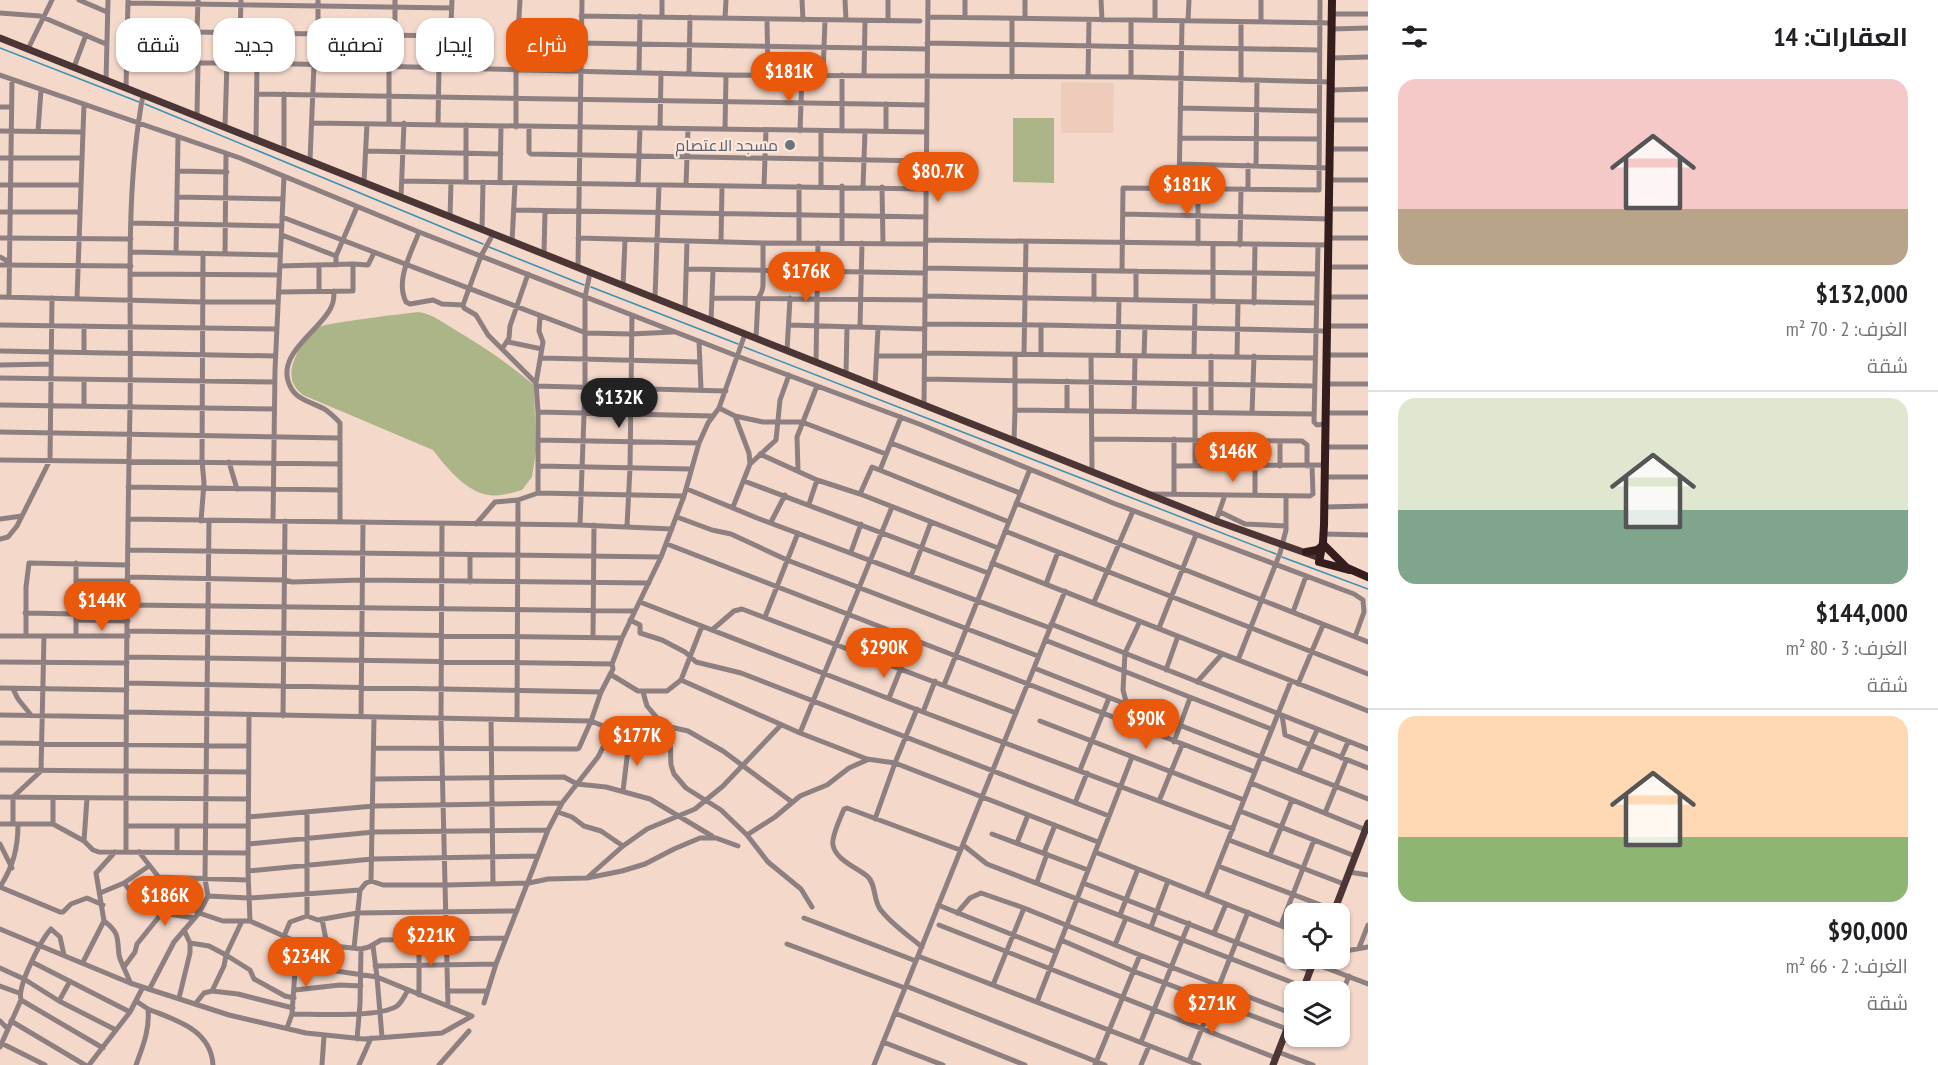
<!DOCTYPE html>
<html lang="ar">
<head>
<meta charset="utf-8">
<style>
	body { margin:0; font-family:"PT Sans Narrow",Cairo,sans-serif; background:#f2f2f2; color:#202124; direction:rtl; height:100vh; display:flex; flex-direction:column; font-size:22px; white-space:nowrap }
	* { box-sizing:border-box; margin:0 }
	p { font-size:20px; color:#757577 }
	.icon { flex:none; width:33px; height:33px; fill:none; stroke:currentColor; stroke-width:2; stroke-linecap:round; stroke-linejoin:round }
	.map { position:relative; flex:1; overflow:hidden; direction:ltr }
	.sheet { display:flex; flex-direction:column; background:#fff; width:570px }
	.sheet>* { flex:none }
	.banner { position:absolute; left:18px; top:18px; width:570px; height:54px; direction:rtl; display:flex; gap:12px }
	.tools { position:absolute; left:1284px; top:903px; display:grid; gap:12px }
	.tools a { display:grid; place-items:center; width:66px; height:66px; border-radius:12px; background:#fff; box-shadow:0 2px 4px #0004; font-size:30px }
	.price { position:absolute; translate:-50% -51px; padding:0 14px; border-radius:21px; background:#ea580c; color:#fff; font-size:20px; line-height:39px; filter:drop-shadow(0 2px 3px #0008) }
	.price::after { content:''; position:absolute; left:50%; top:36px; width:18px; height:14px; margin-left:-9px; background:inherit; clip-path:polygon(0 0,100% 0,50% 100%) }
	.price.on { background:#222; color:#fff }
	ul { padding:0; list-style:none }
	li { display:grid; align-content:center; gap:12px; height:318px; padding:0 30px }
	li+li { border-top:2px solid #e0e0e0 }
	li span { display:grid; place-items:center; height:186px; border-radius:18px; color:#555 }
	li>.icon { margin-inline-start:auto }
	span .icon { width:108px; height:108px; fill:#fffc; stroke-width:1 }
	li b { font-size:26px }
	h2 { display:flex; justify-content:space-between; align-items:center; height:72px; padding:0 30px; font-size:26px }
	.chip { padding:0 21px; border-radius:18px; background:#fff; box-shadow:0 2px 4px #0004; font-size:21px; line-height:54px }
	.chip.on { background:#ea580c; color:#fff }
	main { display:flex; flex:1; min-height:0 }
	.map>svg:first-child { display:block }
	.built { fill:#eecbba }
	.green { fill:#abb588 }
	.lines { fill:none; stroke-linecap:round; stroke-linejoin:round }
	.stream { stroke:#3992b4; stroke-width:1.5 }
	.minor { stroke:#8e8080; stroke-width:5 }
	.major { stroke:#4b3635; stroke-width:7 }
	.highway { stroke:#341d1c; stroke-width:8 }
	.worship-dot { fill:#6b7280; stroke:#fde7db; stroke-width:2 }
	.labels { text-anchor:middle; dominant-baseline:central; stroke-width:4.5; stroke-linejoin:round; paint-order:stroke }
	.worship-label { font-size:16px; fill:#5b616d; stroke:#fde7db; text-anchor:end }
</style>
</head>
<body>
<main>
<section class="sheet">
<h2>العقارات: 14<svg class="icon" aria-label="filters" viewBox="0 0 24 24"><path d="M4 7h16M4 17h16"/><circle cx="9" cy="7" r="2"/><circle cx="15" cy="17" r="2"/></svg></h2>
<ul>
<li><span style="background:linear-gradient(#f6c9c9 70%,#b9a48a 0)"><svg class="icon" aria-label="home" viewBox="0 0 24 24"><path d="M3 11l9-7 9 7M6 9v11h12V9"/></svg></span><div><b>$132,000</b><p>الغرف: 2 · 70 m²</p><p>شقة</p></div></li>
<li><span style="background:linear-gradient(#dfe7d0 60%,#7fa58c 0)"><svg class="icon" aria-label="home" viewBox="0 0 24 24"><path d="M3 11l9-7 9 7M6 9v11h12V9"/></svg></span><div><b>$144,000</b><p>الغرف: 3 · 80 m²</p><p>شقة</p></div></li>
<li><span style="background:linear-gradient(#ffd9b3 65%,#8fb573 0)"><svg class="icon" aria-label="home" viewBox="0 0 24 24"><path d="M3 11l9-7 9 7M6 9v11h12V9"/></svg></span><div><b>$90,000</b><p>الغرف: 2 · 66 m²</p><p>شقة</p></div></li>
</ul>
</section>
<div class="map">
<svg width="1368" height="1065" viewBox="0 0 1368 1065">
	<rect width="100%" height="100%" fill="#f4d8ca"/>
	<path class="built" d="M 1061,82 L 1114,83 L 1113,133 L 1061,133 Z"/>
	<path class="green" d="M 1013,118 L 1054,118 L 1054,183 L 1013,182 Z
		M 418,312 C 430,313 441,321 452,328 C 481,345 508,363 534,385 L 536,451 L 532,477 L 522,490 C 511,493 500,497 489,495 C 466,492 446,467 433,450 L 303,395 C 292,386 289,377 293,363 C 297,351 307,336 316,328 C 323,323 403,314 418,312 Z"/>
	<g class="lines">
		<path class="stream" d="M 0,48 L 139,102
			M 145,104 L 483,244
			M 489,247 L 584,285
			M 591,287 L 738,344
			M 744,347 L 1276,554
			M 1282,557 L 1368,589"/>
		<path class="minor" d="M 79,0 L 107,12
			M 802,0 L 803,20
			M 845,0 L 846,20
			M 888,0 L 888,21
			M 1025,0 L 1025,18
			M 1101,0 L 1102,20
			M 1155,0 L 1155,20
			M 128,3 L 452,8
			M 0,13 L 40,16 L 106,44
			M 1332,14 L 1368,14
			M 581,16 L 920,21
			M 662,16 L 662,0
			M 928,17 L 1332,23
			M 965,17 L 965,0
			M 725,18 L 726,0
			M 767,19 L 768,74
			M 1188,21 L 1189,0
			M 1261,21 L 1261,0
			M 1332,29 L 1368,28
			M 128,31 L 450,36
			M 197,32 L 198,0
			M 240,33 L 241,0
			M 318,35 L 318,0
			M 395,36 L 395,0
			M 581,43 L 927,49
			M 927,43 L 1319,50
			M 28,49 L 52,0
			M 1332,58 L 1368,57
			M 127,63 L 257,63 L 726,75 L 1131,77 L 1332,82
			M 218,63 L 219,33
			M 274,63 L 275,35
			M 389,66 L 389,123
			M 74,67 L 86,35
			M 449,68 L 452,0
			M 639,73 L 640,16
			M 689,73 L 690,17
			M 0,75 L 240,158 L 419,232 L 737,356 L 919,424 L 1113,503 L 1354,594 L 1363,600 L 1364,612 L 1355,637
			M 823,75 L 825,20
			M 864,75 L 865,21
			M 1012,77 L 1012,19
			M 1088,77 L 1089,20
			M 1131,77 L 1131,20
			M 1241,80 L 1241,22
			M 106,81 L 108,0
			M 126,88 L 128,0
			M 1332,90 L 1368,89
			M 257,94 L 926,105
			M 284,94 L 284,150
			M 0,107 L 11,107
			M 1180,108 L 1319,111
			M 197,115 L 198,63
			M 1331,120 L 1368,120
			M 312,123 L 926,132
			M 438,124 L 439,67
			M 225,127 L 227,63
			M 516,127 L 516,69 L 520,0
			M 529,127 L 529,152 L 531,154 L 926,161
			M 660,128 L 661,73
			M 725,129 L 726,75
			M 0,131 L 83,132
			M 38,131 L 41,90
			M 800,131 L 802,75
			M 842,131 L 842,75
			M 886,131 L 886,104
			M 1180,138 L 1318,139
			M 256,139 L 257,63
			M 1331,149 L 1368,149
			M 366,151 L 501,154
			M 0,158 L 82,158
			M 310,160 L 314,65
			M 1180,164 L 1331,168
			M 1256,165 L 1257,80
			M 178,171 L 227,172
			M 1330,180 L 1368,180
			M 402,181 L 926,189
			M 364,182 L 367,124
			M 466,182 L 466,125
			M 500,183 L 501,126
			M 638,184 L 640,128
			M 0,185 L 81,185
			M 686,185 L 688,129
			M 764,186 L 766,130
			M 821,186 L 821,131
			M 863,187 L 865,131
			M 882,187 L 883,244
			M 1179,188 L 1182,21
			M 1248,189 L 1248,165
			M 177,197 L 283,199
			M 401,197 L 404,123
			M 1330,209 L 1368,209
			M 514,210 L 926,217
			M 0,212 L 80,212
			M 1123,214 L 1330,219
			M 282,217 L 586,333 L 631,334 L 673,332
			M 450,217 L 451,182
			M 132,223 L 282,226
			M 482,230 L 483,182
			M 419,232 C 411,254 395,280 406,302 L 410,304 L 433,300 L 442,304 L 463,305 L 464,308 L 476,315 L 488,335 L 536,383
			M 282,235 L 336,256
			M 0,238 L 131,239
			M 578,238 L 763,243 L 926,244
			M 1329,238 L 1368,238
			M 926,240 L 1329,245
			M 512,242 L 515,183
			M 721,242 L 722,186
			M 799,242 L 799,186
			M 842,243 L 842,186
			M 1198,244 L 1198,188
			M 1213,244 L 1213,302
			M 1240,245 L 1241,189
			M 1318,245 L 1314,422 L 1317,425 L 1324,424
			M 131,252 L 280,255
			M 176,252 L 178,138
			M 225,254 L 226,153
			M 544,254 L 545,211
			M 0,257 L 9,262
			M 0,265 L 131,266
			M 336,265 L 336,256 L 357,207
			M 280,266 L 353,264 L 368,265 L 374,253
			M 578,267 L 582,0
			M 1328,267 L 1368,267
			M 925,268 L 1317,274
			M 686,269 L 925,273
			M 1122,271 L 1123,188 L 1319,190 L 1320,0
			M 1136,271 L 1136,300
			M 131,274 L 279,275
			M 623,286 L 625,240
			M 319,291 L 319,265
			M 334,291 C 334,295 334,301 332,305 C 324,329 272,354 291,388 C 298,401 315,403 326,410 C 331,414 336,418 340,423 L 340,522
			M 279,292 L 353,291 L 353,264
			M 925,296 L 1316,303
			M 0,297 L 203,302 L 278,302
			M 9,297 L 12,80
			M 1328,297 L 1368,297
			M 77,298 L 84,104
			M 655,298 L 659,185
			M 712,298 L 925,300
			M 1094,300 L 1094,271
			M 1254,303 L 1255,245
			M 463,305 L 481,256 L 493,234
			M 685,310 L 687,241
			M 711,321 L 713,270
			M 925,324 L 1041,325
			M 0,325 L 277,329
			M 789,325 L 925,329
			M 84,326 L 84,352
			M 1327,326 L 1368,326
			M 860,327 L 862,243
			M 756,338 L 758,299 L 762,291 L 763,286 L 763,243
			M 699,341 L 701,389
			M 508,342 L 542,349
			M 502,349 L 509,338 L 510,326 L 528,274
			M 0,351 L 275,356
			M 787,351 L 790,298
			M 924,353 L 1315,358
			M 1015,354 L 1015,410
			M 1024,354 L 1026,242
			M 1041,355 L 1041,325 L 1327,331
			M 1118,355 L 1119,300
			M 1326,355 L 1368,355
			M 877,356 L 924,356
			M 1091,356 L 1092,472
			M 1144,356 L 1145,327
			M 1194,356 L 1195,301
			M 1237,356 L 1238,302
			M 542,358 L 700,362
			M 816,362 L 818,243
			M 0,365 L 51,364
			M 846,374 L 847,327
			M 0,378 L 275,382
			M 924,379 L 1314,386
			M 1325,384 L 1368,384
			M 536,386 L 726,391
			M 875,386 L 878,328
			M 0,405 L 274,409
			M 924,405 L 928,0
			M 84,406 L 84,380
			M 719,408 L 735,416 L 749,453 L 750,464 L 733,507
			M 1067,411 L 1067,381
			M 538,412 L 713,416
			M 1134,412 L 1135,356
			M 1211,413 L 1211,356
			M 1252,413 L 1254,356
			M 1325,413 L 1368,413
			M 735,416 L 763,422 L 802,422 L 886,454
			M 0,432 L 340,438
			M 1092,439 L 1302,441 L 1307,445 L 1307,466
			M 1174,439 L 1174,493
			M 538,440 L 699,443
			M 1014,441 L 1015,410 L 1314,414
			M 891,443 L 1020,493
			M 1324,447 L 1368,447
			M 760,454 L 817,480 L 860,494 L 998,548
			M 0,460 L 339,464
			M 229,462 L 237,489
			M 750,464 L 776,440 L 780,400 L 789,375
			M 538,466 L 691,469
			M 1174,466 L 1324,465
			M 1195,466 L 1195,384
			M 1255,466 L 1255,495
			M 1280,466 L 1280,441
			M 798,470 L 797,437 L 817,386
			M 880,470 L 901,417
			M 1324,477 L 1368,477
			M 744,481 L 988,573
			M 128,487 L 339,490
			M 687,489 L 757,518 L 1050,628
			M 538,493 L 538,412 L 536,383 L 543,342 L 539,331 L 540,317
			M 860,494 L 872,467 L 1009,522
			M 1149,494 L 1310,496 L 1313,494 L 1312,466
			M 1016,503 L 1368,642
			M 809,504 L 817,480
			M 1324,507 L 1368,506
			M 1220,512 L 1245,524 L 1286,526
			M 677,517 L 712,530 L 731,534 L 787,560 L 1038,656
			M 0,519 L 22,516
			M 128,519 L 580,525 L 672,529
			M 201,521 L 204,483 L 202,461 L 203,253
			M 273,521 L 275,370 L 284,177
			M 1216,521 L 1225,495
			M 771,522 L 785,495
			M 442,524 L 441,719 L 448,1006
			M 476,524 L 495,502 L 518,500 L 538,493 L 684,496
			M 580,525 L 585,387 L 585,297 L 590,273
			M 627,526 L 630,468 L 632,315
			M 1005,531 L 1368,674
			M 1323,534 L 1368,535
			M 0,539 L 8,537 L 17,526 L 50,460 L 52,298
			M 667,544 L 1255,772
			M 128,550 L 661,557
			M 851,552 L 861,524
			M 76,563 L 76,636
			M 992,563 L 1368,711
			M 911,576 L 931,522
			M 128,577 L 285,580 L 292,582 L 362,580 L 649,583
			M 76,581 L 128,581
			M 470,582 L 470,555
			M 1046,584 L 1058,552
			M 76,601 L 129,601
			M 640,602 L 923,712 L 1233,829
			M 1094,602 L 1133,511
			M 129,605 L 635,611
			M 1293,612 L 1306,576
			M 25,613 L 76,614
			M 765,617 L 798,533
			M 76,620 L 128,621
			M 630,620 L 640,625 L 640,633 L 662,640 L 685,652 L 696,662 L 741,673 L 1109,816
			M 1051,624 L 1368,749
			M 1159,628 L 1196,535
			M 712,630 L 734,611 L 742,609 L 1016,713
			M 128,631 L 622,638
			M 0,636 L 128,636
			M 26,636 L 26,587 L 29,563 L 128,565
			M 593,636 L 594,525
			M 1045,640 L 1271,729
			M 127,657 L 612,664
			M 1238,660 L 1280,553 L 1286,530 L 1286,496
			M 0,662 L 127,663
			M 1034,668 L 1368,799
			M 1166,670 L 1178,636
			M 610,674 L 638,691 L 667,691 L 681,680 L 702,626
			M 681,680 L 800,733 L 867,759 L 895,763 L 1098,842
			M 1197,682 L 1222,654
			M 127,683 L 601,692
			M 1298,684 L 1323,625
			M 944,685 L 1030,469
			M 0,688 L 127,690
			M 13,689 L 18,699 L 31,715
			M 643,692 L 647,706 L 670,733 L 671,765 L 674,774 L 686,788 L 721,810 L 747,835 L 768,862 L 801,889 L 812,907
			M 889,698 L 901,668
			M 1127,705 L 1123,690 L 1125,653 L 1140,621
			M 126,712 L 591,721 L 601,692 L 613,669 L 612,664 L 622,638 L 661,557 L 684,496 L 699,443 L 708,423 L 719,408 L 745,334
			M 923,712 L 935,681
			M 0,715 L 126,717
			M 1282,715 L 1285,735 L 1368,768
			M 249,716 L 248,871 L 250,921
			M 283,716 L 285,521
			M 361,717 L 363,522
			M 491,719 L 493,884
			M 517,719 L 518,500
			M 1040,721 L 1244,800
			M 800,733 L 892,507
			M 1174,742 L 1190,698
			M 0,743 L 248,746
			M 374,748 L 577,749 L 579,748 L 591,721 L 608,728 L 610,734 L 629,741 L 647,732 L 666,726 L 688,731 L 723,751 L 792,802
			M 1341,758 L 1348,742
			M 0,770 L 248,772
			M 1080,770 L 1109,698
			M 1299,771 L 1317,730
			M 374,779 L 564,777 L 577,784 L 606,787 L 650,799 L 712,836
			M 1251,783 L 1366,830
			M 623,791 L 629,741
			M 0,797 L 248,799
			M 1159,801 L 1182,745
			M 1075,803 L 1087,773
			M 1240,811 L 1355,856
			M 558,812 L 572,817 L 584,826 L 601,831 L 623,846
			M 1325,813 L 1346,761
			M 248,817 L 374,806 L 562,803
			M 875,819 L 895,763 L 917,709
			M 0,824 L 53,824 L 53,798
			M 13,824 L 13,797 L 41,771 L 44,636
			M 53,824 L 84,841 L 93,850 L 99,852 L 248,853
			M 126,826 L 248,826
			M 992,834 L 1088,870
			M 747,835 L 775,817 L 800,796 L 827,785 L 849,768 L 867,760
			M 1229,840 L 1344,884
			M 84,841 L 87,798
			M 1017,843 L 1028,815
			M 0,844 L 12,868
			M 249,844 L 374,832 L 548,830
			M 963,845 L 987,864 L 1304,987
			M 126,852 C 126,704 127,556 130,407 C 132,305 124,196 143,95
			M 139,852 L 172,894 L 199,913 L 208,896 L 205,879 L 209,520
			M 1095,852 L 1294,931
			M 177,853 L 177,826
			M 1044,853 L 1055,825
			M 1270,855 L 1292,800
			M 1218,866 L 1334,910
			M 248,871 L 372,859 L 538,856
			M 1349,872 L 1368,875
			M 157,877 L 248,880
			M 588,877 L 623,846 L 647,829 L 695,809 L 723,786 L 781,725
			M 371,881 L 374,717
			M 1037,882 L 1047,854
			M 124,883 L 136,898 L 162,913
			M 1083,883 L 1310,971
			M 0,887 L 60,912 L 63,912 L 71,904 L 87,898 L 103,905
			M 0,887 C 13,866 18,849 18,824
			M 100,893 L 124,883 L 149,866
			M 208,896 L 249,898 L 360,890 L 366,883 L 371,881 L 383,885 L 446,885 L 529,883 L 548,879 L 587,878 L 622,871 L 645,864 L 674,849 L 700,838 L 716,838 L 738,846
			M 1206,896 L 1291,681
			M 938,905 L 1056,952
			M 957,913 L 970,898 L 981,893 L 1024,908 L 1140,955 L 1293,1014
			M 1120,915 L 1138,869
			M 307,916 L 307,812
			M 804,918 L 916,961
			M 322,919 L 327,945
			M 104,921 C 120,933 117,938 119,955 C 120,961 128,976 130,982
			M 939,925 L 1276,1058
			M 1281,925 L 1314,840
			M 1151,927 L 1168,881
			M 0,929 L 130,983 L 229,1015 L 306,1033 L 364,1039 L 442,1033 L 472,1016
			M 1214,933 L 1226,904
			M 284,936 L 290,922 L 307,916 L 318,920 L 357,913 L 517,911
			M 419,939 L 419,995
			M 1061,940 L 1133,971 L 1287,1029
			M 190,943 L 209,946 L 226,955 L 242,921
			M 787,944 L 905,988
			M 1115,945 L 1126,918
			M 373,946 L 377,977 L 472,1016
			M 922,947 C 908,935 891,924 880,909 C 873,899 876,883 867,876 C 857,868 835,859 833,845 C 831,837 841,817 844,809 L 847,808 L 960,850
			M 354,948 L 360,890
			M 1359,948 L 1368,925
			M 1340,952 L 1368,947
			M 918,956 L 1199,1065
			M 32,962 L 130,1012
			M 83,962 L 104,921 L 96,873 L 115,852
			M 1290,962 L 1294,951
			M 1313,963 L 1368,984
			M 295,965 L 377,977 L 382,1037
			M 375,966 L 496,964
			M 124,967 L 135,952 L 137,944 L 162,913 L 194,918
			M 0,968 L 24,979 L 59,1001 L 116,1030
			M 993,985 L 1024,908
			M 0,986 L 19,993
			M 906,986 L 1105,1065
			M 1219,986 L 1248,912
			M 150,988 L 174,942 L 199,913 L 223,921 L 250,921 L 297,942 L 361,949 L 369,947 L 381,940 L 506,938
			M 295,990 L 340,985 L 361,986
			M 212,991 L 238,994 L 293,1008
			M 448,991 L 487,991
			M 179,998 L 190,953 L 190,943 L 184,930
			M 1340,998 L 1349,976
			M 21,1000 L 103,1048
			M 59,1001 L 70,981
			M 136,1001 L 148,1009 C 150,1029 143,1046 136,1065
			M 1037,1002 L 1132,757
			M 196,1003 L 204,993 L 212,991 L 224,966 L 226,955 L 250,970 L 254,979 L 285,996 L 294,998
			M 484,1003 L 496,964 L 548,830 L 562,803 L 598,757 L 610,734
			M 148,1009 C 175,1020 211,1029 213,1065
			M 895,1013 L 1025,1065
			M 292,1014 C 315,1014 379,1018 397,1006 C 402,1002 405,995 408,990
			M 0,1021 L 7,1028
			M 11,1021 L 85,1065
			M 287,1028 L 292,1014 L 297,942
			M 1326,1036 L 1340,1042
			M 357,1039 L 360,1004 L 361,949
			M 1283,1040 L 1294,1036
			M 883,1042 L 943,1065
			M 1141,1042 L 1189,923
			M 1,1043 L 45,1065
			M 0,1047 L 21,1000 C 17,986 41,940 51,929 L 60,937 L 64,955
			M 1278,1052 L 1313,1065
			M 1189,1061 L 1213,1000
			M 89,1065 L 130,1012 L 143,987
			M 322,1065 L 324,1036
			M 359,1065 L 371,1038
			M 439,1065 L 469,1031
			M 874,1065 L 1065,591
			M 1095,1065 L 1140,955
			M 1141,1065 L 1149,1046"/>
		<path class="major" d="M 0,38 L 1216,521 L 1320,558
			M 1333,914 L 1368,823
			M 1302,992 L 1315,958
			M 1273,1065 L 1294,1011"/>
		<path class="highway" d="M 1332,0 L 1324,525 L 1323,542 L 1319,562 L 1349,570
			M 1325,546 L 1347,568
			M 1306,552 L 1317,550 L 1322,546
			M 1345,567 L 1368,577"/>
	</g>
	<circle class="worship-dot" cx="790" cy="145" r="6"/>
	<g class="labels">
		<g class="worship-label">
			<text x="778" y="145">مسجد الاعتصام</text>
		</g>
	</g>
</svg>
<div class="tools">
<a><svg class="icon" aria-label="locate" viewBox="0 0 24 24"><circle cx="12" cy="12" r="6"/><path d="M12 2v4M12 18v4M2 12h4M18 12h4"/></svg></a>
<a><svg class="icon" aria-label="layers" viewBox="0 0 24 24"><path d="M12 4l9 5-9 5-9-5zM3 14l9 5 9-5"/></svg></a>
</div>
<b class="price" style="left:789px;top:103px">$181K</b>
<b class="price" style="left:938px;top:203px">$80.7K</b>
<b class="price" style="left:1187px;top:216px">$181K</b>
<b class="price" style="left:806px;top:303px">$176K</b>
<b class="price on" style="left:619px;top:429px">$132K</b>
<b class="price" style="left:1233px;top:483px">$146K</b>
<b class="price" style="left:102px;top:632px">$144K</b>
<b class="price" style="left:884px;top:679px">$290K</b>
<b class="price" style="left:1146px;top:750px">$90K</b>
<b class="price" style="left:637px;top:767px">$177K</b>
<b class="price" style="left:165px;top:927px">$186K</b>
<b class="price" style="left:431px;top:967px">$221K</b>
<b class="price" style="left:306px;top:988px">$234K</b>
<b class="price" style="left:1212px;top:1035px">$271K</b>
<div class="banner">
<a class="chip on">شراء</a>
<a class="chip">إيجار</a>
<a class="chip">تصفية</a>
<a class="chip">جديد</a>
<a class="chip">شقة</a>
</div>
</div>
</main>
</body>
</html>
